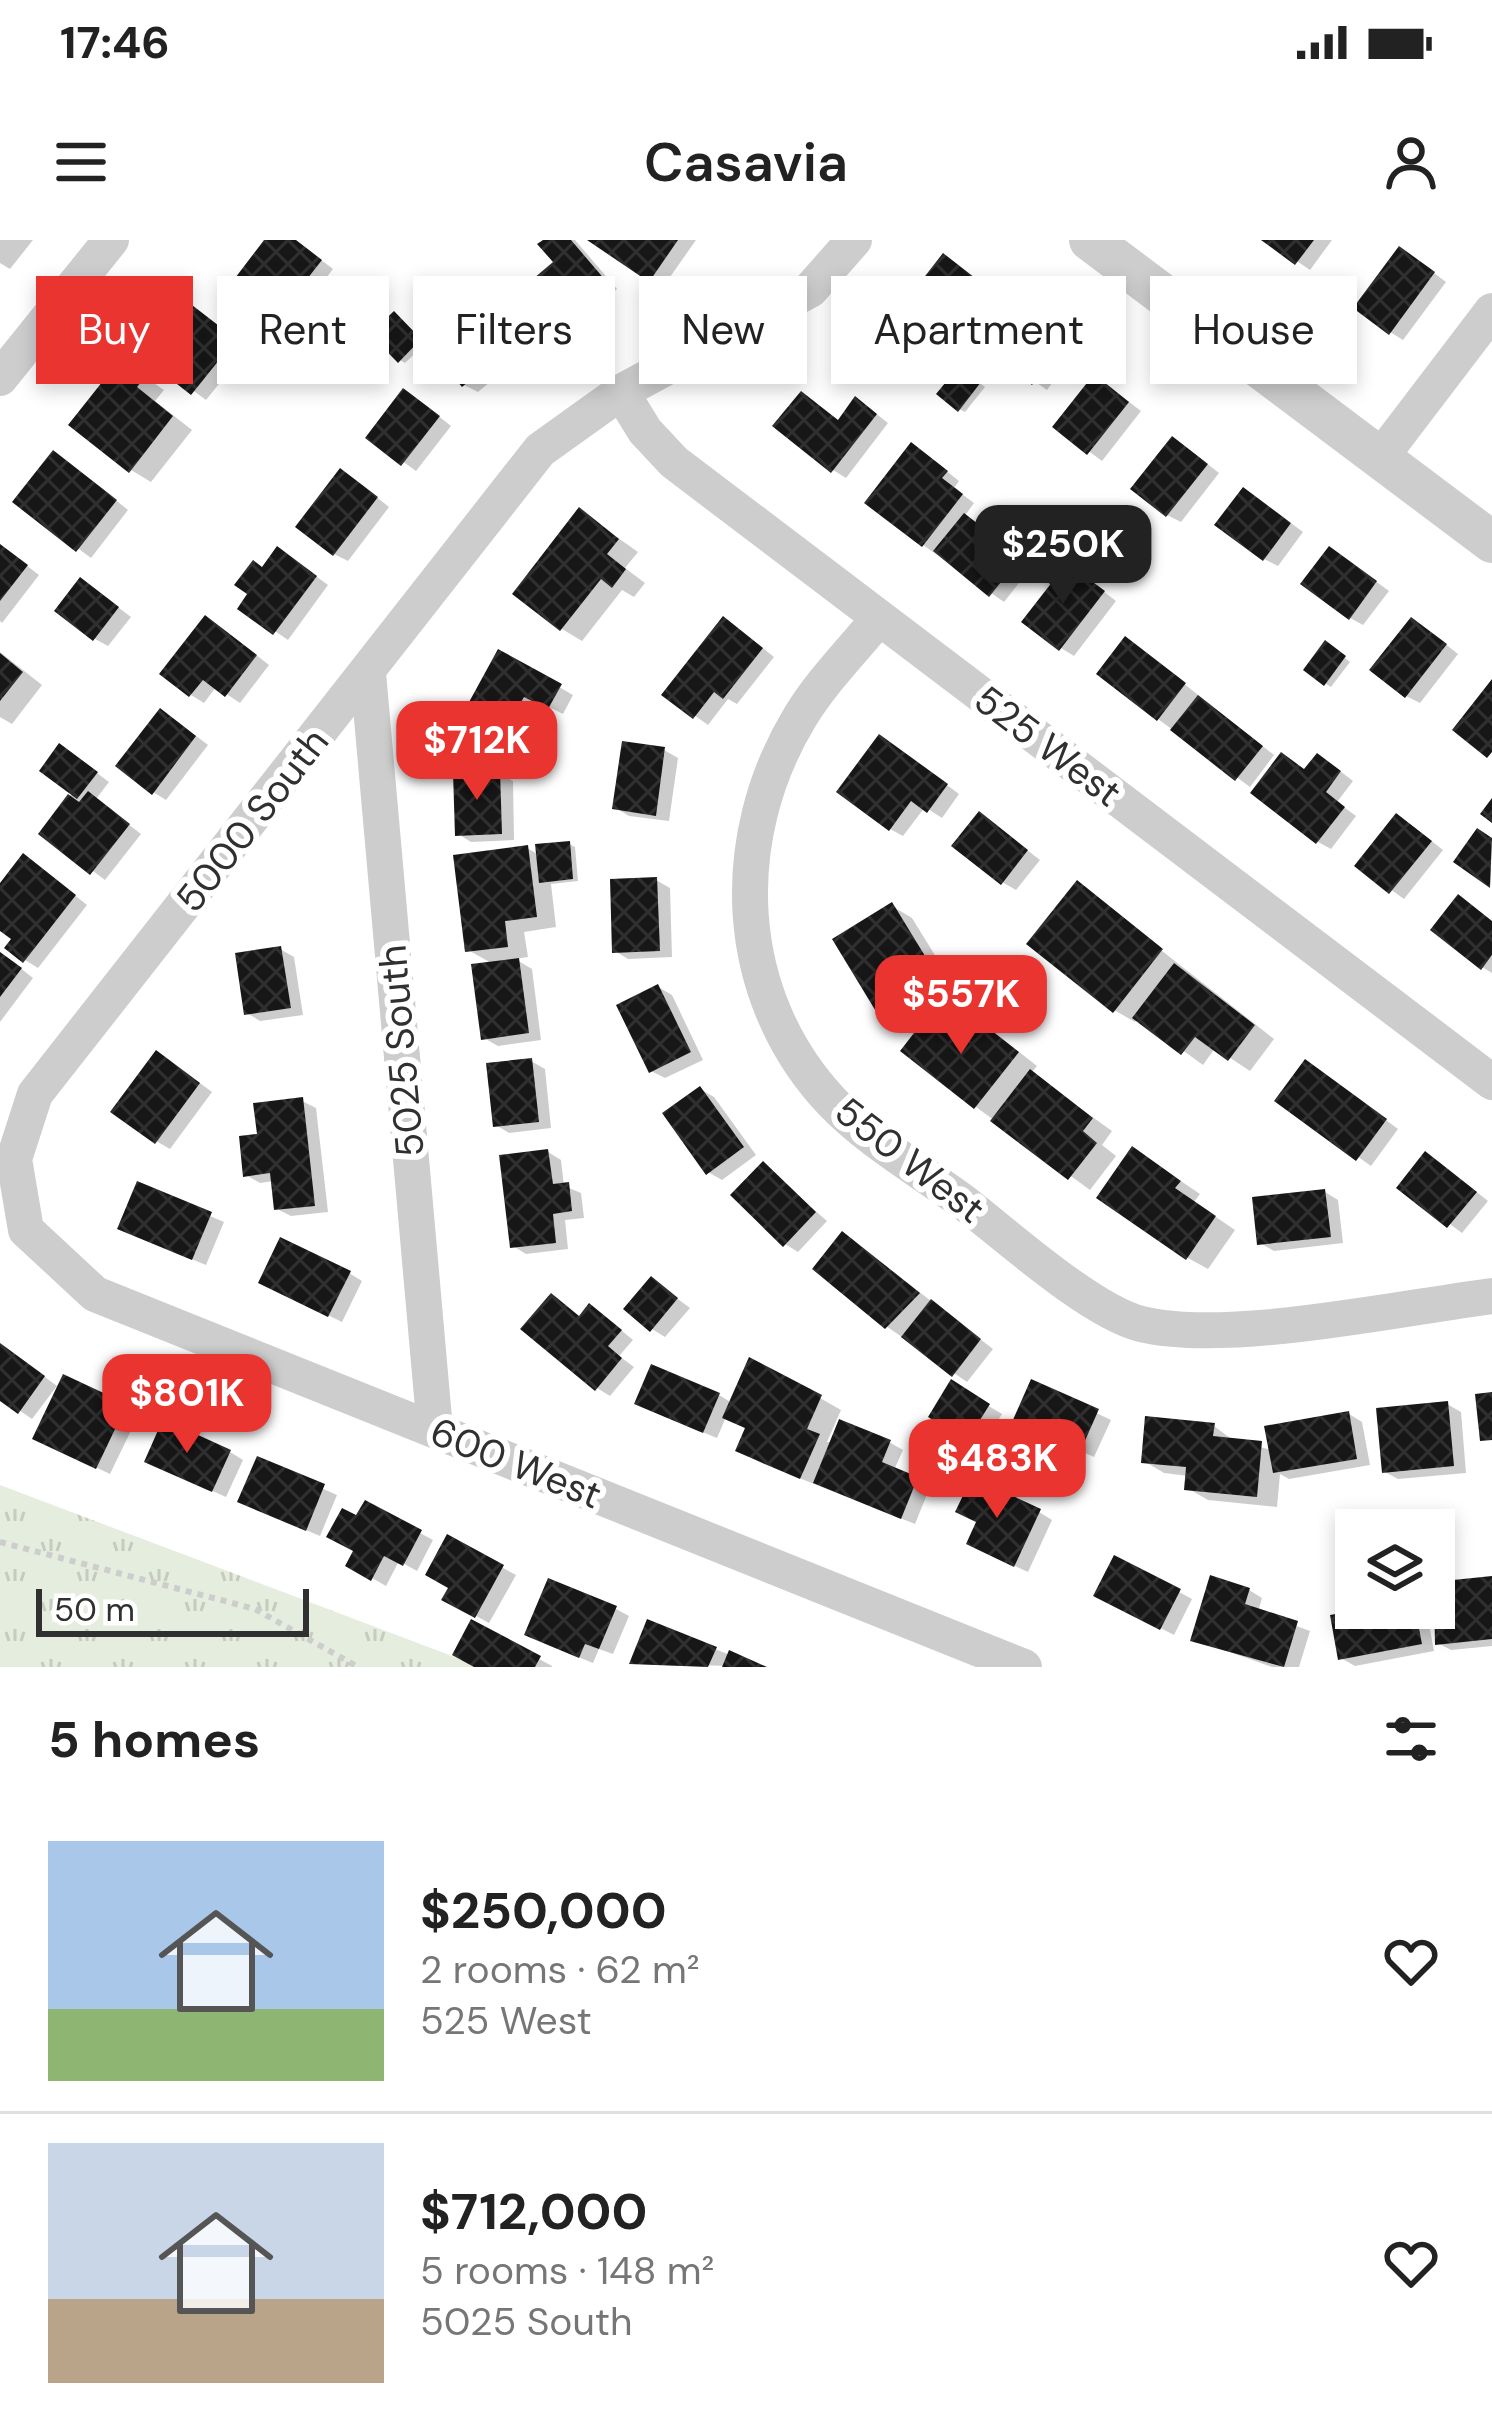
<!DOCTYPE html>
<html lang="en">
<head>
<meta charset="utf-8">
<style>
	body { margin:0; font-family:"DM Sans",sans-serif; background:#f2f2f2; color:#222; height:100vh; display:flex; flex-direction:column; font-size:45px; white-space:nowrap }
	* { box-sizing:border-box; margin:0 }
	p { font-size:39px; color:#767676 }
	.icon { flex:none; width:66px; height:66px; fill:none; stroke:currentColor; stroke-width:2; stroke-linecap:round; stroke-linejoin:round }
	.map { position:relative; height:1427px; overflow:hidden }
	.panel { display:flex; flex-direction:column; background:#fff; flex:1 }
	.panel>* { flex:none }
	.banner { position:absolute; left:36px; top:36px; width:1422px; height:108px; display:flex; gap:24px }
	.fabs { position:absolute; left:1335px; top:1269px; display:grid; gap:24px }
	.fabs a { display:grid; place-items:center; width:120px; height:120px; border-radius:0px; background:#fff; box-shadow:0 6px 18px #0003; font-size:60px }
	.scale { position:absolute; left:36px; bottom:30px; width:273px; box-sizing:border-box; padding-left:12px; border:6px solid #303030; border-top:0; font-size:33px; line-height:42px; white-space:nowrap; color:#303030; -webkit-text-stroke:9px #fff; paint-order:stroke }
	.price { position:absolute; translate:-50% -102px; padding:0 27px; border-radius:24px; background:#e93430; color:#fff; font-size:39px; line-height:78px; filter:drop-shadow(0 3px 6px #0008) }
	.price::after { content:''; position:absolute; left:50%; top:72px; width:36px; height:27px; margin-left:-18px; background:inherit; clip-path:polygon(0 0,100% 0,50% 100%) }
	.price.selected { background:#222; color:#fff }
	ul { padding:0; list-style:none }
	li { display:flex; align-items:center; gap:36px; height:300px; padding:0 48px }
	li+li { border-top:3px solid #e0e0e0 }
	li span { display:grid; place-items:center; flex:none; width:336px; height:240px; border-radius:0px; color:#555 }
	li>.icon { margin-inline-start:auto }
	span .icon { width:144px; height:144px; fill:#fffc; stroke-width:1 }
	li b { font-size:51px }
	h2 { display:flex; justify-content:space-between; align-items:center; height:144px; padding:0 48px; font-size:51px }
	.tag { padding:0 42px; border-radius:0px; background:#fff; box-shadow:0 6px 18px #0003; font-size:42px; line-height:108px }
	.tag.selected { background:#e93430; color:#fff }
	.status { display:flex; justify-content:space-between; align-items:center; height:84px; padding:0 60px; background:#fff; direction:ltr }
	.status svg { height:33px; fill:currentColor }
	header { display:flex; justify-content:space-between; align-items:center; height:156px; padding:0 48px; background:#fff; font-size:54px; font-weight:600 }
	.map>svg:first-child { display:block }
	.park { fill:url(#park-tufts) }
	.shadow { fill:#0003 }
	.building { fill:url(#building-cross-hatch) }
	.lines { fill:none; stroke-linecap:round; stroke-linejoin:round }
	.path { stroke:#cdcdcd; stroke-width:6; stroke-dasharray:6 6; stroke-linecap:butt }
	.minor { stroke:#cdcdcd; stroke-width:36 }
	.tertiary { stroke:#cdcdcd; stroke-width:42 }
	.labels { text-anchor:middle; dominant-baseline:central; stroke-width:12; stroke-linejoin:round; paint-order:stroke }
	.street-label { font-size:39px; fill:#303030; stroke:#fff }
</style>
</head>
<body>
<div class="status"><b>17:46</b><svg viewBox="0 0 49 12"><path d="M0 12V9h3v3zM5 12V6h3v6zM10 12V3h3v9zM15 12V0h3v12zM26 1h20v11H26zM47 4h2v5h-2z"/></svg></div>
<header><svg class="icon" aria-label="menu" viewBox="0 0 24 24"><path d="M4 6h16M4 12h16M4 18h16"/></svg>Casavia<svg class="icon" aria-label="person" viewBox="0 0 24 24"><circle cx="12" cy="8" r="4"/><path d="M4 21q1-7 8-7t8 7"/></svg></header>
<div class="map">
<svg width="1492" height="1427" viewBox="0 0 1492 1427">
	<defs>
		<pattern id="park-tufts" width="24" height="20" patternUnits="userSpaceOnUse" patternTransform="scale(3)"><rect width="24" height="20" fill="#e5edde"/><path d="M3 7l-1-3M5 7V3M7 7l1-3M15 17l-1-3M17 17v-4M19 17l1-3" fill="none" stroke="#c5ccbf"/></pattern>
		<pattern id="building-cross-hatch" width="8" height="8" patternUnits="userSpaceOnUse" patternTransform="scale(3)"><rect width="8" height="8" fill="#171717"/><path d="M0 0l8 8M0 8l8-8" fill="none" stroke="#303030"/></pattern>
	</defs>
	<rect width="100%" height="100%" fill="#fff"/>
	<path class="park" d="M 0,1245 L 481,1427 L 0,1427 Z"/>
	<path class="shadow" d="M 0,0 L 33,0 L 10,29 L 0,23 Z
		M 268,0 L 295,0 L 333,29 L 286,90 L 230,50 Z
		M 547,0 L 575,0 L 617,49 L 554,103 L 540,95 L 557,23 Z
		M 592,0 L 696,0 L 663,47 Z
		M 1266,0 L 1332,0 L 1310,30 Z
		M 1413,17 L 1446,42 L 1403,100 L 1390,92 Z
		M 957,25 L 990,50 L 951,100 L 938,92 Z
		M 193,67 L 247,109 L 206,160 L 139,110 Z
		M 478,72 L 521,116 L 478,152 L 464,145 Z
		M 400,78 L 425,104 L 405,123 L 400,120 Z
		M 1027,82 L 1072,116 L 1047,150 L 988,109 Z
		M 910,98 L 939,118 L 928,135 L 899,115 Z
		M 122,121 L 164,150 L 155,161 L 192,190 L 151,242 L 131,230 Z
		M 966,132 L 985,147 L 965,172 L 959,169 Z
		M 1108,146 L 1141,171 L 1102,221 L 1056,187 Z
		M 417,159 L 451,186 L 416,231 L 369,197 Z
		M 869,168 L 888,183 L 846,238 L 833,230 L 840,182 Z
		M 1186,207 L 1219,233 L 1181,282 L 1167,275 Z
		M 925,214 L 959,241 L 954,248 L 974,263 L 964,277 L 984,290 L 1007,286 L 1042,314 L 1004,362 L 923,305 Z
		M 67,221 L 128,270 L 91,318 L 16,262 Z
		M 354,239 L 389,267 L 348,321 L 334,314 Z
		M 1257,258 L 1303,292 L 1278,326 L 1264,319 Z
		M 580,271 L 638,312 L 625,328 L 645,343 L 634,357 L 622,350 L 582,401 L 562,389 Z
		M 0,305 L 39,335 L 2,383 L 0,381 Z
		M 1343,317 L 1389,351 L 1363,385 L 1350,378 Z
		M 291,318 L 328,345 L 288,400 L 241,368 Z
		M 1081,334 L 1116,361 L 1074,416 L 1061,408 Z
		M 94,349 L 131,377 L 108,406 L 95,399 Z
		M 219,386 L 269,425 L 240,463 L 216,447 L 204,463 L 191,455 Z
		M 737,388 L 774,417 L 737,464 L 728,459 L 708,485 L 665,454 Z
		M 1425,388 L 1458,414 L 1420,463 L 1406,456 Z
		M 1331,407 L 1350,422 L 1331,447 L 1326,444 Z
		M 1139,408 L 1274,515 L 1250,547 L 1158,479 Z
		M 0,412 L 42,445 L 12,484 L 0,477 Z
		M 500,413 L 573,455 L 563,474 L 539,462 L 517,501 L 466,474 Z
		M 174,479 L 208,505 L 166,560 L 153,552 Z
		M 893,505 L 959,554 L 942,578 L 925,567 L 903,596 L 890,589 Z
		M 664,510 L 678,518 L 669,581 L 629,576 L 616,568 Z
		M 73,515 L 109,542 L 96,559 L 141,594 L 105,640 L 42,593 L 73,552 Z
		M 1331,524 L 1353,541 L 1337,562 L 1356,576 L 1331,609 L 1318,602 L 1306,532 Z
		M 499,534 L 513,541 L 514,600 L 471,602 L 458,594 Z
		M 992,583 L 1040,620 L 1016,650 L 1002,642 Z
		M 1410,584 L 1443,610 L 1404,659 L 1358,626 Z
		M 569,604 L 575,607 L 578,641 L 551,644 L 556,687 L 524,692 L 528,717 L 515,719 L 532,729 L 541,800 L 498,806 L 484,798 L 493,724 L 468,710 L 527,608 L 539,615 Z
		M 37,625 L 87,665 L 38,728 L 25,720 L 15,699 L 0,687 L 0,648 Z
		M 656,640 L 670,648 L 672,717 L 628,719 L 615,711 Z
		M 1077,644 L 1274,799 L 1250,831 L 1215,808 L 1203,825 L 1138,778 L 1135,782 L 1114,770 Z
		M 892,666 L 912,678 L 962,759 L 929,779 L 955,795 L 969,777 L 990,789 L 1037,826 L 1031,833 L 1112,891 L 1102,905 L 1116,916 L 1090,950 L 976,867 L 927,781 L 906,793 L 885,781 Z
		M 1492,682 L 1492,733 L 1482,727 Z
		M 280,709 L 294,717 L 303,775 L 260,781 L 247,773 Z
		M 0,712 L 33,738 L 0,782 Z
		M 658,747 L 672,755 L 703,820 L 665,838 L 651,831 Z
		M 170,821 L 212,852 L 170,909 L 156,901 Z
		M 531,821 L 545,829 L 551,888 L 509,893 L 496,885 Z
		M 1319,830 L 1398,889 L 1371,926 L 1278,860 Z
		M 700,849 L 714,857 L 756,915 L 722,940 L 708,932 Z
		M 302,861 L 316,868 L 328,972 L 291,976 L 277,969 L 274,941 L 260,943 L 246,935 L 260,896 Z
		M 548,912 L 561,920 L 564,946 L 581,953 L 584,978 L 565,980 L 568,1009 L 526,1014 L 513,1006 Z
		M 1153,922 L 1200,954 L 1194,962 L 1235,990 L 1208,1029 L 1188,1018 Z
		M 1439,922 L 1488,961 L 1462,993 L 1400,947 Z
		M 763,925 L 827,981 L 798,1012 L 785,1004 Z
		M 138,945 L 224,982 L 206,1025 L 133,995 Z
		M 1325,952 L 1338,960 L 1343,1003 L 1274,1011 L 1260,1003 Z
		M 856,1003 L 993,1109 L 967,1142 L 886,1086 Z
		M 349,1033 L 362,1041 L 342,1082 L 275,1049 Z
		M 652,1040 L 690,1068 L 665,1097 L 652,1089 Z
		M 552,1057 L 581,1078 L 603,1075 L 633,1100 L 619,1116 L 634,1127 L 610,1156 L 597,1148 Z
		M 0,1104 L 57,1146 L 32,1179 L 0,1157 Z
		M 1033,1143 L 1111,1180 L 1094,1217 L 1029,1188 Z
		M 952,1144 L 1002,1174 L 982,1206 L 932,1176 Z
		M 719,1155 L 732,1163 L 820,1158 L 841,1170 L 827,1202 L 889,1202 L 903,1210 L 894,1230 L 930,1247 L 915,1284 L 759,1222 L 739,1210 L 748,1190 L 726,1177 L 717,1198 L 651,1171 Z
		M 1447,1164 L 1461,1172 L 1466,1233 L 1398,1239 L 1385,1232 Z
		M 126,1166 L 139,1174 L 110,1234 L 49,1205 Z
		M 1349,1174 L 1362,1182 L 1370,1225 L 1289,1239 L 1280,1234 L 1277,1267 L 1208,1260 L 1187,1248 L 1189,1236 L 1164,1233 L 1144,1221 L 1214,1186 L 1234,1201 L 1272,1210 Z
		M 230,1212 L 243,1220 L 226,1257 L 161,1228 Z
		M 258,1220 L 337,1255 L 320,1296 L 254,1268 Z
		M 366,1264 L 433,1300 L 417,1331 L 399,1321 L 386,1346 L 349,1325 Z
		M 1039,1272 L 1052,1280 L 1028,1332 L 983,1311 Z
		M 448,1298 L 516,1335 L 489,1383 L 445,1359 L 452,1347 Z
		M 1492,1339 L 1492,1406 L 1451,1410 L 1438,1403 L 1434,1355 Z
		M 1249,1350 L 1262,1358 L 1258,1372 L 1310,1391 L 1299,1427 L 1272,1427 L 1193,1399 Z
		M 1179,1352 L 1192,1359 L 1174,1395 L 1110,1362 Z
		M 1387,1368 L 1426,1368 L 1434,1411 L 1355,1426 L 1341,1418 Z
		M 616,1369 L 629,1376 L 613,1414 L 599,1409 L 593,1423 L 541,1402 Z
		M 472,1383 L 552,1426 L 552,1427 L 479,1427 Z
		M 715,1409 L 760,1427 L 633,1423 Z"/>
	<path class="building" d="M 264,0 L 296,0 L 322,20 L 271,85 L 226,50 Z
		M 543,0 L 571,0 L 606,41 L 538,98 L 507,61 L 553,22 L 537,4 Z
		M 587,0 L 678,0 L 649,42 Z
		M 1261,0 L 1314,0 L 1295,25 Z
		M 1399,6 L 1435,32 L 1389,95 L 1353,68 Z
		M 943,13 L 979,41 L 936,95 L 901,67 Z
		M 179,55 L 236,99 L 191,155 L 135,111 Z
		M 478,69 L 510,107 L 462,147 L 430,109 Z
		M 394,71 L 421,99 L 398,123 L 370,94 Z
		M 1013,71 L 1061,106 L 1032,145 L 984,109 Z
		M 909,94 L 936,113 L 921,134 L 895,115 Z
		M 122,117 L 146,136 L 137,147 L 173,176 L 129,233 L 68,185 Z
		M 960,125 L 981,142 L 958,172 L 936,154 Z
		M 1094,134 L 1129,162 L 1087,215 L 1052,187 Z
		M 403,148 L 440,176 L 401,226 L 365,198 Z
		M 801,151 L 838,180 L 855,156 L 877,174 L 831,233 L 772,186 Z
		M 1172,196 L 1208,224 L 1166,277 L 1130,249 Z
		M 911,202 L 948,231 L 942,238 L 963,254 L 922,307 L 864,263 Z
		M 53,210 L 117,260 L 76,312 L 12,262 Z
		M 340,228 L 378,257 L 333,316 L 295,287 Z
		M 1243,247 L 1291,283 L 1263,321 L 1214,285 Z
		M 579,267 L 619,299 L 607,314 L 626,329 L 612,348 L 601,339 L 560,391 L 512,354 Z
		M 964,273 L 982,287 L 993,275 L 1031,305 L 989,357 L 933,311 Z
		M 0,304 L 28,325 L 0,361 Z
		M 277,306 L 317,336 L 273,395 L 237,369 L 247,354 L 234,345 L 253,320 L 262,327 Z
		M 1329,306 L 1377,341 L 1349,380 L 1300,344 Z
		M 1067,323 L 1105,351 L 1059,411 L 1021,382 Z
		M 80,337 L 119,367 L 93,401 L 54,371 Z
		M 205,375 L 257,415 L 225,457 L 203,440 L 189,457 L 159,434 Z
		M 723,376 L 763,408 L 723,459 L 714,452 L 693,479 L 661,455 Z
		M 1411,377 L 1447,404 L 1405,458 L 1369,430 Z
		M 1125,396 L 1186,443 L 1157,481 L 1096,434 Z
		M 1325,400 L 1346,416 L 1324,446 L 1303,430 Z
		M 498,409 L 562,444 L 548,469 L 524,457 L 502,496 L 462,475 Z
		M 0,413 L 23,432 L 0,461 Z
		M 1492,439 L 1492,512 L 1487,518 L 1452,490 Z
		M 1198,455 L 1263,506 L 1235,541 L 1170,490 Z
		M 160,468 L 196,496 L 152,555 L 115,526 Z
		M 879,494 L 948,544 L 927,573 L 911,561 L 889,591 L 836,552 Z
		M 622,501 L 665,507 L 656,576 L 612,569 Z
		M 59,503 L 98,532 L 77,559 L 39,531 Z
		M 1281,512 L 1304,529 L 1317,513 L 1341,531 L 1326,552 L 1345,567 L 1316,604 L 1250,553 Z
		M 500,531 L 502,594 L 455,596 L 453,532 Z
		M 88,551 L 130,584 L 90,635 L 38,594 L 68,554 L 79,562 Z
		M 1492,558 L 1492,583 L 1480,574 Z
		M 979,571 L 1028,610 L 1001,645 L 951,606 Z
		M 1396,573 L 1432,601 L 1389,654 L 1354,626 Z
		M 1477,588 L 1492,598 L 1490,648 L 1453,622 Z
		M 570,601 L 573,639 L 539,643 L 535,604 Z
		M 528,605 L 537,677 L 505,681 L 508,707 L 465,712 L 453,615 Z
		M 23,613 L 76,655 L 23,723 L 4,708 L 11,699 L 0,691 L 0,643 Z
		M 657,637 L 660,711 L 612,713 L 610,639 Z
		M 1077,640 L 1163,709 L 1113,773 L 1026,704 Z
		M 1458,654 L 1492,681 L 1492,715 L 1481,730 L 1430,690 Z
		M 892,662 L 944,747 L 883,783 L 832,699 Z
		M 281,706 L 291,768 L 244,775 L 235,713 Z
		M 0,712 L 22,728 L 0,757 Z
		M 519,718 L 529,793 L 481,800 L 471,724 Z
		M 1174,723 L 1255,785 L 1228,821 L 1195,797 L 1181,815 L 1132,778 Z
		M 658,744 L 691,812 L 649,833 L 616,765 Z
		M 969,773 L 1019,812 L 974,869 L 900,811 L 928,775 L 952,794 Z
		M 156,810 L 200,843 L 155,904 L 110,872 Z
		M 532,818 L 539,882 L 493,887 L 486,823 Z
		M 1305,819 L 1387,879 L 1356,921 L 1274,861 Z
		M 1030,829 L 1093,878 L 1083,891 L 1097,903 L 1068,940 L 990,881 Z
		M 700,846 L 744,907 L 706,935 L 662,873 Z
		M 303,857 L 315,966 L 274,970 L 270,933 L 243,937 L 239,896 L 257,894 L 253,863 Z
		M 1132,906 L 1181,941 L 1175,948 L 1216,976 L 1186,1020 L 1096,958 Z
		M 548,909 L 553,944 L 569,942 L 572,971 L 553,974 L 556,1003 L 510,1008 L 499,915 Z
		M 1425,911 L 1477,952 L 1447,988 L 1396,948 Z
		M 763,921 L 816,972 L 783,1007 L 730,955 Z
		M 137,941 L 212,972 L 192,1020 L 117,989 Z
		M 1325,949 L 1331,997 L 1257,1005 L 1252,957 Z
		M 842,991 L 920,1053 L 885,1089 L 812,1029 Z
		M 280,997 L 351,1031 L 328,1077 L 258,1043 Z
		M 651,1036 L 678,1058 L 650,1092 L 623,1069 Z
		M 551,1053 L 579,1076 L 589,1063 L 622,1090 L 608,1106 L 622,1118 L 595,1151 L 520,1089 Z
		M 931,1059 L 981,1099 L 952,1137 L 901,1097 Z
		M 0,1103 L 45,1136 L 18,1174 L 0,1161 Z
		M 749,1117 L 822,1155 L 807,1189 L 820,1194 L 800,1239 L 735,1211 L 745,1188 L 722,1178 Z
		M 651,1124 L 720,1153 L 703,1193 L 634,1164 Z
		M 63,1134 L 127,1164 L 96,1229 L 32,1199 Z
		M 951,1139 L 990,1164 L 967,1201 L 928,1177 Z
		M 1031,1139 L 1099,1169 L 1080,1212 L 1012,1182 Z
		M 1492,1152 L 1492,1200 L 1480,1201 L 1475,1154 Z
		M 1448,1161 L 1454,1226 L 1382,1233 L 1376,1168 Z
		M 1349,1171 L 1357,1219 L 1273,1233 L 1264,1186 Z
		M 1145,1176 L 1215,1183 L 1213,1196 L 1262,1201 L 1257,1257 L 1184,1250 L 1186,1227 L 1141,1223 Z
		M 163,1179 L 231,1210 L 212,1252 L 144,1222 Z
		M 839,1179 L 891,1200 L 882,1222 L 918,1237 L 901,1279 L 813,1243 Z
		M 257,1216 L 325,1244 L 306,1291 L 237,1262 Z
		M 972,1237 L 1041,1269 L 1014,1327 L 966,1304 L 976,1282 L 955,1272 Z
		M 365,1260 L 422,1290 L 403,1326 L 384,1316 L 371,1341 L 345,1326 L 353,1311 L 326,1297 L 342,1268 L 356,1275 Z
		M 447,1294 L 504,1325 L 475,1378 L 441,1360 L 448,1348 L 425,1335 Z
		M 1114,1315 L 1181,1349 L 1160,1390 L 1093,1356 Z
		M 1210,1335 L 1250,1348 L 1245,1364 L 1298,1381 L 1284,1427 L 1190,1401 Z
		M 1492,1336 L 1492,1399 L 1435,1405 L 1434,1352 L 1454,1350 L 1453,1340 Z
		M 548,1338 L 617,1366 L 599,1409 L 585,1404 L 579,1418 L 524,1395 Z
		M 1370,1368 L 1415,1368 L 1422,1404 L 1338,1420 L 1330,1375 Z
		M 471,1379 L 541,1416 L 535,1427 L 474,1427 L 452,1415 Z
		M 647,1379 L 717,1407 L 708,1427 L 629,1424 Z
		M 729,1410 L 767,1427 L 722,1427 Z"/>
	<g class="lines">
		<path class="path" d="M 0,1302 L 255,1369 L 358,1427"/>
		<path class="minor" d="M 854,0 L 810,50 L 621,152 L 540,210 L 35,854 L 14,919 L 26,990 L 95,1054 L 1024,1427
			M 0,138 L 111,0
			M 621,152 L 645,191 L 674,222 L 1492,842
			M 1380,218 L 1492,71
			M 879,378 C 853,410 821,442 800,477 C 726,599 732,756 832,862 C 868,900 920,930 962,961 C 1006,995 1090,1071 1141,1084 C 1228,1105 1398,1068 1492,1056
			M 368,433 L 435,1190"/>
		<path class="tertiary" d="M 1090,0 L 1492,302"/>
	</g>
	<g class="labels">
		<g class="street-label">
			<text transform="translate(1048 506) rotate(37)">525 West</text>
			<text transform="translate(252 580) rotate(-52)">5000 South</text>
			<text transform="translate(401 811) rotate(-95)">5025 South</text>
			<text transform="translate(910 920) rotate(38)">550 West</text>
			<text transform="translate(516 1223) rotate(22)">600 West</text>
		</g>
	</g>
</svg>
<div class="fabs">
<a><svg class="icon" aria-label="layers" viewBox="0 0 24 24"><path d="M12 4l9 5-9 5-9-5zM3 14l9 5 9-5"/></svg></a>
</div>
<div class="scale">50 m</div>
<b class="price selected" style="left:1063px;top:367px">$250K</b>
<b class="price" style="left:477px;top:563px">$712K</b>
<b class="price" style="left:961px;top:817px">$557K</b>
<b class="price" style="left:187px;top:1216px">$801K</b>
<b class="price" style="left:997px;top:1281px">$483K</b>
<div class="banner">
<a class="tag selected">Buy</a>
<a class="tag">Rent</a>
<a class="tag">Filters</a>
<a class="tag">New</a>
<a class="tag">Apartment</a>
<a class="tag">House</a>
</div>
</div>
<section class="panel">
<h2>5 homes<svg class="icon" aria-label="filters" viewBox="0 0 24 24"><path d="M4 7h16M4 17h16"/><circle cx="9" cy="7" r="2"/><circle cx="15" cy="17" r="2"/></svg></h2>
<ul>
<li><span style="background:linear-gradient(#a9c7e8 70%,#8fb573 0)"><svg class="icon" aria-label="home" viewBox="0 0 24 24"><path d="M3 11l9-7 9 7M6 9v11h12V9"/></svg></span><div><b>$250,000</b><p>2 rooms · 62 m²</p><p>525 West</p></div><svg class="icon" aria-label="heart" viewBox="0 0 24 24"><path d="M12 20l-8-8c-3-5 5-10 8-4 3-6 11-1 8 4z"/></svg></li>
<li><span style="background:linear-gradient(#c9d6e8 65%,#b9a48a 0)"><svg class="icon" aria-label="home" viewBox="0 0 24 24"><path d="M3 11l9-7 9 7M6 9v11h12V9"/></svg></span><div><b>$712,000</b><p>5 rooms · 148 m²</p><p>5025 South</p></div><svg class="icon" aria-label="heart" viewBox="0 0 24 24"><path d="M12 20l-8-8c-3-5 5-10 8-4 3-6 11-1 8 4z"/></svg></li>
</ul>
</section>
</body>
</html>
